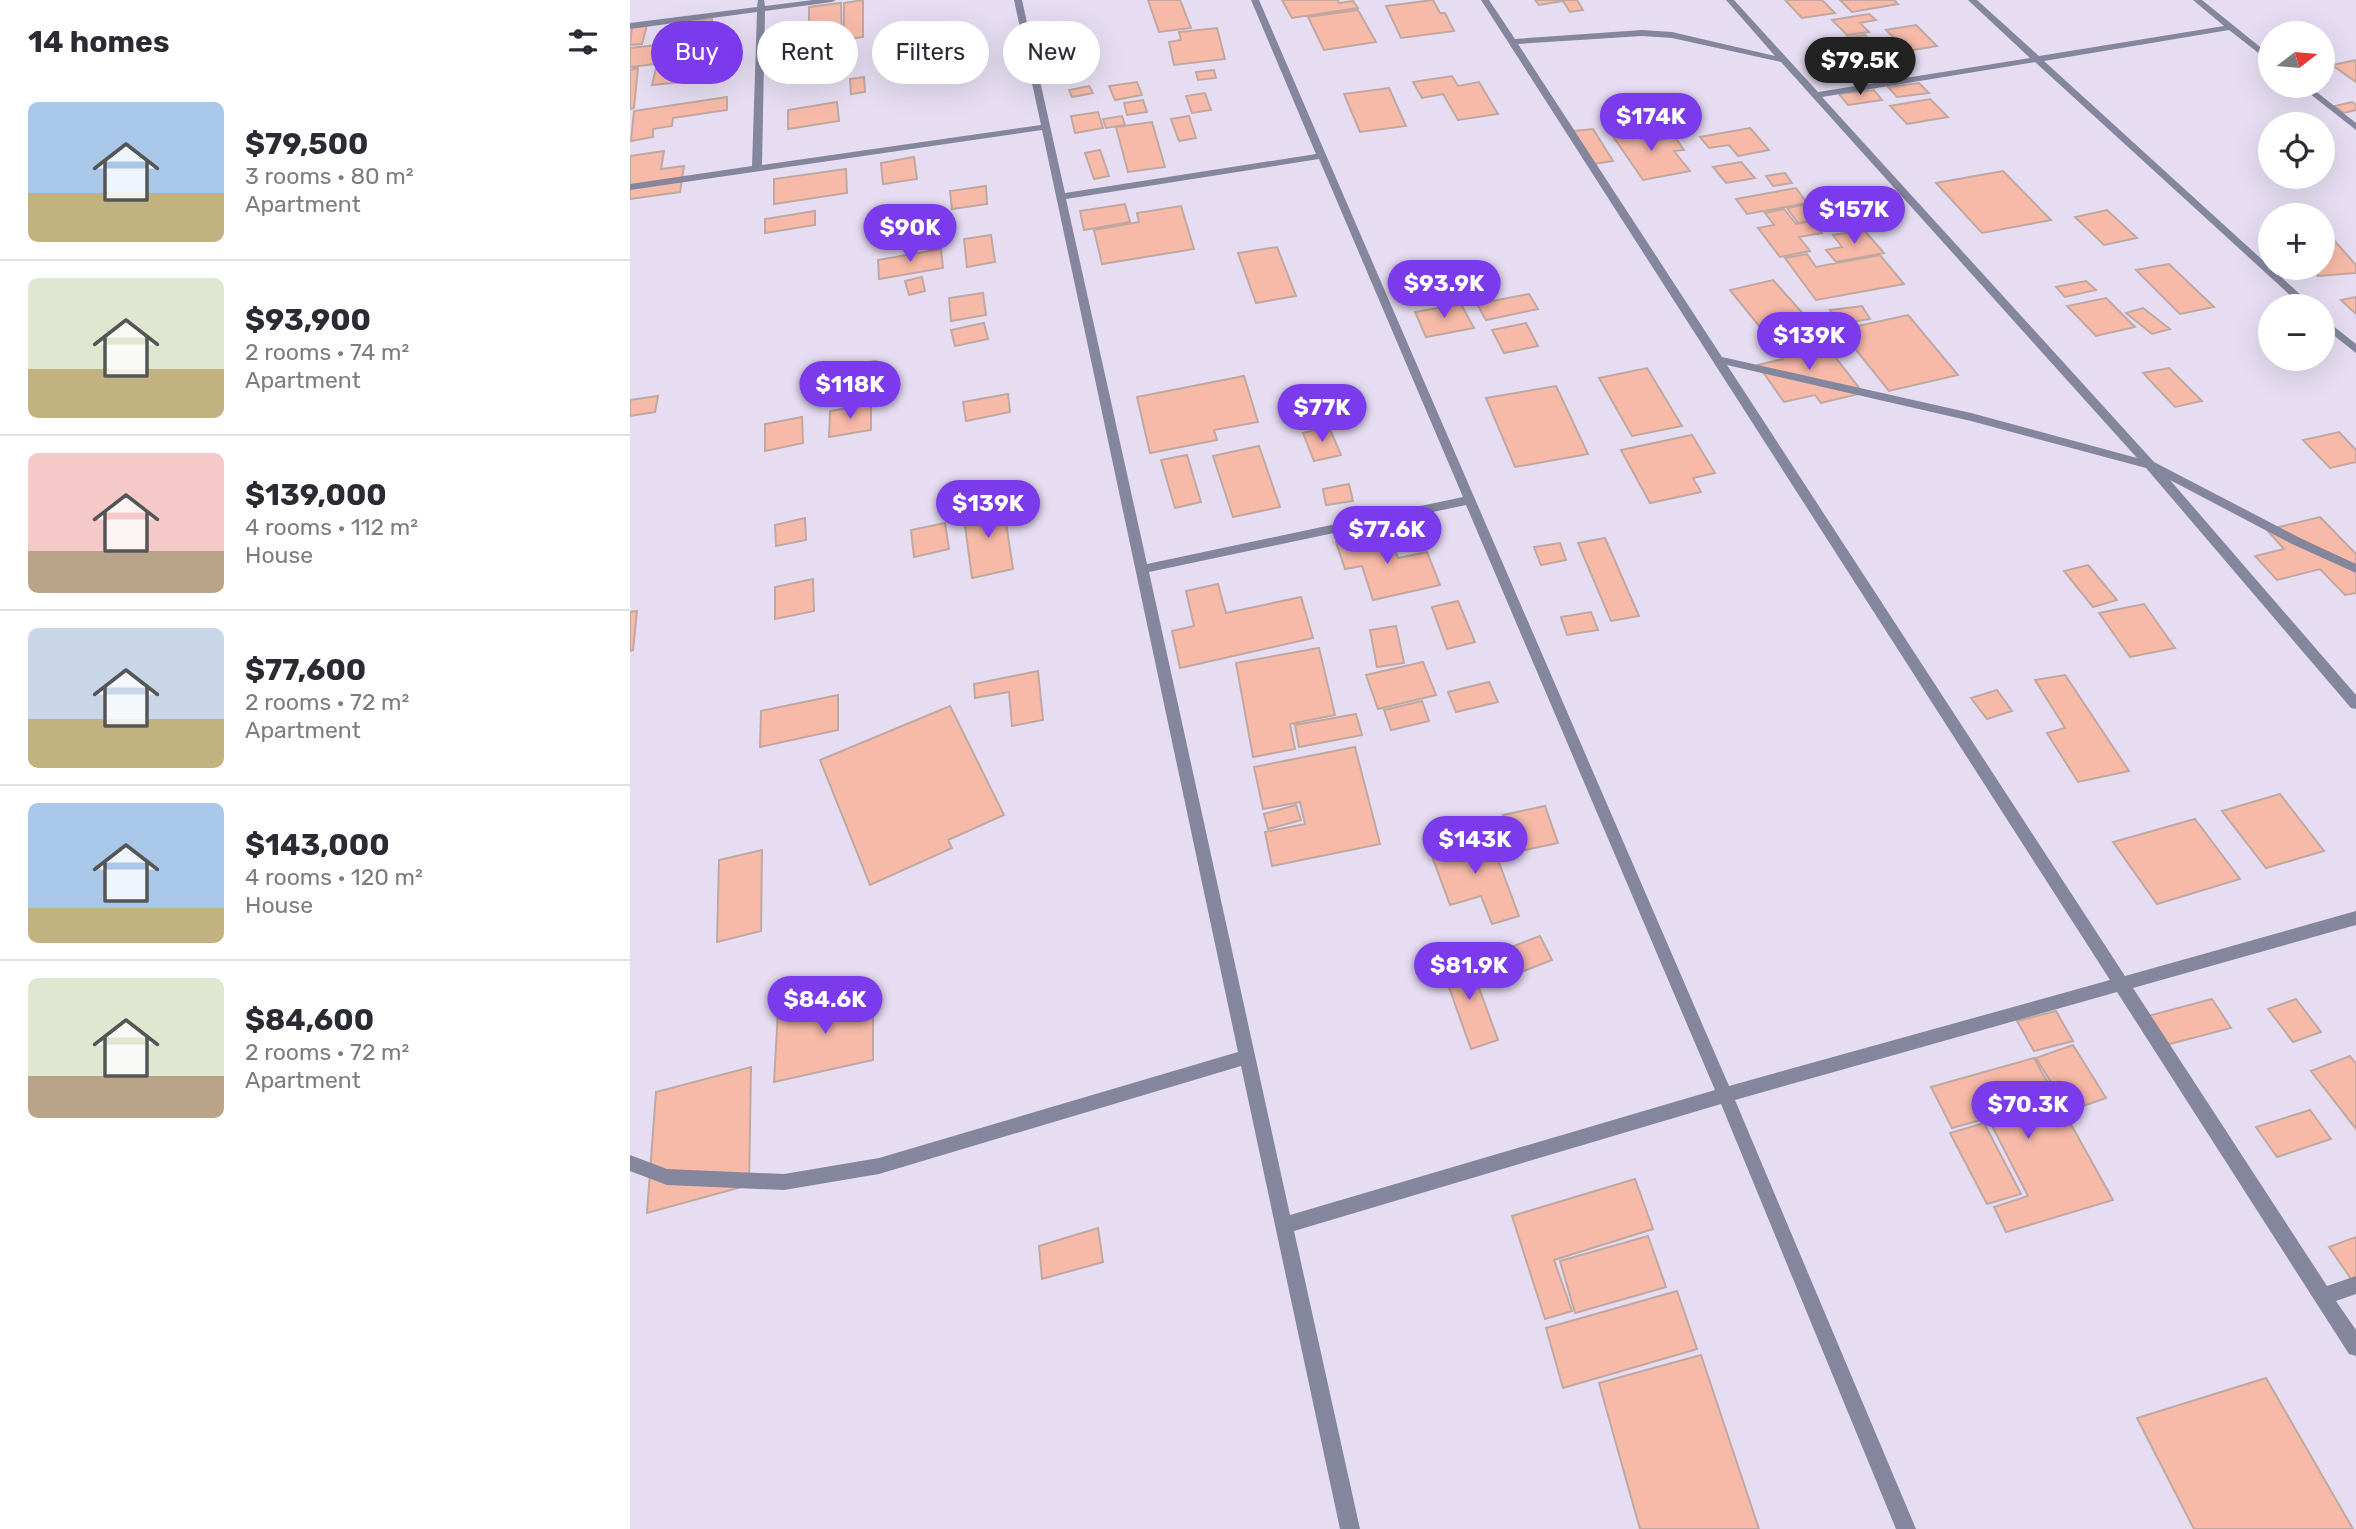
<!DOCTYPE html>
<html lang="en">
<head>
<meta charset="utf-8">
<style>
	body { margin:0; font-family:Rubik,sans-serif; background:#f7f7f7; color:#2b2b33; height:100vh; display:flex; flex-direction:column; font-size:26px; white-space:nowrap }
	* { box-sizing:border-box; margin:0 }
	p { font-size:23px; color:#7c7c81 }
	.icon { flex:none; width:38px; height:38px; fill:none; stroke:currentColor; stroke-width:2; stroke-linecap:round; stroke-linejoin:round }
	.map { position:relative; flex:1; overflow:hidden }
	.sheet { display:flex; flex-direction:column; background:#fff; width:630px }
	.sheet>* { flex:none }
	.banner { position:absolute; left:21px; top:21px; width:665px; height:63px; display:flex; gap:14px }
	.needle { width:46px; rotate:74deg }
	.tools { position:absolute; left:1628px; top:21px; display:grid; gap:14px }
	.tools a { display:grid; place-items:center; width:77px; height:77px; border-radius:50%; background:#fff; box-shadow:0 7px 28px #0002; font-size:35px }
	.price { position:absolute; translate:-50% -60px; padding:0 16px; border-radius:24px; background:#7c3aed; color:#fff; font-size:23px; line-height:46px; filter:drop-shadow(0 2px 4px #0008) }
	.price::after { content:''; position:absolute; left:50%; top:42px; width:21px; height:16px; margin-left:-10px; background:inherit; clip-path:polygon(0 0,100% 0,50% 100%) }
	.price.current { background:#222; color:#fff }
	ul { padding:0; list-style:none }
	li { display:flex; align-items:center; gap:21px; height:175px; padding:0 28px }
	li+li { border-top:2px solid #e1e1e2 }
	li span { display:grid; place-items:center; flex:none; width:196px; height:140px; border-radius:10px; color:#555 }
	li>.icon { margin-inline-start:auto }
	span .icon { width:84px; height:84px; fill:#fffc; stroke-width:1 }
	li b { font-size:30px }
	h2 { display:flex; justify-content:space-between; align-items:center; height:84px; padding:0 28px; font-size:30px }
	.pill { padding:0 24px; border-radius:32px; background:#fff; box-shadow:0 7px 28px #0002; font-size:24px; line-height:63px }
	.pill.current { background:#7c3aed; color:#fff }
	main { display:flex; flex:1; min-height:0 }
	.map>svg:first-child { display:block }
	.building { fill:#f7baa8; stroke:#c0a8a1; stroke-width:2 }
	.lines { fill:none; stroke-linecap:round; stroke-linejoin:round }
	.minor { fill:#83869d; fill-rule:evenodd }
</style>
</head>
<body>
<main>
<section class="sheet">
<h2>14 homes<svg class="icon" aria-label="filters" viewBox="0 0 24 24"><path d="M4 7h16M4 17h16"/><circle cx="9" cy="7" r="2"/><circle cx="15" cy="17" r="2"/></svg></h2>
<ul>
<li><span style="background:linear-gradient(#a9c7e8 65%,#c2b280 0)"><svg class="icon" aria-label="home" viewBox="0 0 24 24"><path d="M3 11l9-7 9 7M6 9v11h12V9"/></svg></span><div><b>$79,500</b><p>3 rooms · 80 m²</p><p>Apartment</p></div></li>
<li><span style="background:linear-gradient(#dfe7d0 65%,#c2b280 0)"><svg class="icon" aria-label="home" viewBox="0 0 24 24"><path d="M3 11l9-7 9 7M6 9v11h12V9"/></svg></span><div><b>$93,900</b><p>2 rooms · 74 m²</p><p>Apartment</p></div></li>
<li><span style="background:linear-gradient(#f6c9c9 70%,#b9a48a 0)"><svg class="icon" aria-label="home" viewBox="0 0 24 24"><path d="M3 11l9-7 9 7M6 9v11h12V9"/></svg></span><div><b>$139,000</b><p>4 rooms · 112 m²</p><p>House</p></div></li>
<li><span style="background:linear-gradient(#c9d6e8 65%,#c2b280 0)"><svg class="icon" aria-label="home" viewBox="0 0 24 24"><path d="M3 11l9-7 9 7M6 9v11h12V9"/></svg></span><div><b>$77,600</b><p>2 rooms · 72 m²</p><p>Apartment</p></div></li>
<li><span style="background:linear-gradient(#a9c7e8 75%,#c2b280 0)"><svg class="icon" aria-label="home" viewBox="0 0 24 24"><path d="M3 11l9-7 9 7M6 9v11h12V9"/></svg></span><div><b>$143,000</b><p>4 rooms · 120 m²</p><p>House</p></div></li>
<li><span style="background:linear-gradient(#dfe7d0 70%,#b9a48a 0)"><svg class="icon" aria-label="home" viewBox="0 0 24 24"><path d="M3 11l9-7 9 7M6 9v11h12V9"/></svg></span><div><b>$84,600</b><p>2 rooms · 72 m²</p><p>Apartment</p></div></li>
</ul>
</section>
<div class="map">
<svg width="1726" height="1529" viewBox="0 0 1726 1529">
	<rect width="100%" height="100%" fill="#e6ddf2"/>
	<path class="building" d="M 233,0 L 233,37 L 214,40 L 214,3 Z
		M 518,0 L 550,0 L 561,28 L 529,32 Z
		M 652,0 L 708,0 L 709,3 L 723,1 L 728,8 L 662,18 Z
		M 803,0 L 810,13 L 815,13 L 824,31 L 771,38 L 756,6 Z
		M 905,0 L 947,0 L 953,10 L 940,12 L 933,1 L 909,5 Z
		M 1155,0 L 1192,0 L 1205,13 L 1172,18 Z
		M 1210,0 L 1264,0 L 1268,4 L 1222,12 Z
		M 211,3 L 212,40 L 179,45 L 179,7 Z
		M 728,10 L 746,42 L 694,50 L 678,17 Z
		M 1239,14 L 1246,20 L 1230,23 L 1239,32 L 1217,35 L 1202,20 Z
		M 82,19 L 82,35 L 60,38 L 60,28 L 41,31 L 41,24 Z
		M 17,25 L 12,44 L 0,45 L 2,27 Z
		M 1286,25 L 1307,46 L 1277,51 L 1256,30 Z
		M 587,28 L 595,59 L 544,65 L 539,42 L 551,40 L 549,32 Z
		M 1235,35 L 1253,55 L 1206,62 L 1188,41 Z
		M 165,39 L 166,47 L 149,50 L 148,42 Z
		M 63,41 L 60,60 L 0,67 L 0,48 Z
		M 1726,60 L 1726,82 L 1702,65 Z
		M 55,64 L 51,82 L 22,85 L 26,68 Z
		M 8,68 L 4,108 L 0,109 L 0,70 Z
		M 584,70 L 586,78 L 568,80 L 566,72 Z
		M 822,76 L 828,86 L 849,82 L 868,114 L 828,120 L 813,94 L 792,98 L 783,82 Z
		M 234,77 L 235,92 L 221,94 L 220,79 Z
		M 507,82 L 512,95 L 485,100 L 479,86 Z
		M 1289,83 L 1299,93 L 1267,97 L 1258,87 Z
		M 459,86 L 463,93 L 442,97 L 439,90 Z
		M 759,88 L 776,126 L 730,132 L 714,94 Z
		M 1244,90 L 1252,100 L 1218,105 L 1209,94 Z
		M 575,93 L 581,110 L 562,113 L 556,96 Z
		M 97,97 L 97,110 L 43,118 L 42,126 L 23,129 L 23,137 L 1,141 L 4,111 Z
		M 1300,99 L 1318,117 L 1277,124 L 1260,106 Z
		M 513,100 L 517,112 L 497,115 L 494,103 Z
		M 207,102 L 209,121 L 158,129 L 158,110 Z
		M 1722,102 L 1726,105 L 1726,110 L 1714,113 L 1705,106 Z
		M 468,112 L 473,128 L 445,133 L 441,116 Z
		M 492,116 L 495,125 L 476,128 L 473,119 Z
		M 559,116 L 566,138 L 549,141 L 541,119 Z
		M 1046,121 L 1055,131 L 1027,137 L 1018,127 Z
		M 522,122 L 535,167 L 498,172 L 486,127 Z
		M 1015,127 L 1025,141 L 1045,137 L 1054,150 L 1044,151 L 1060,171 L 1013,180 L 980,132 Z
		M 1120,128 L 1139,150 L 1108,156 L 1099,145 L 1079,148 L 1070,137 Z
		M 963,129 L 983,161 L 964,164 L 943,131 Z
		M 470,150 L 479,176 L 464,179 L 455,153 Z
		M 34,151 L 31,169 L 54,166 L 50,192 L 0,199 L 0,156 Z
		M 284,157 L 287,179 L 253,184 L 251,163 Z
		M 1111,162 L 1125,178 L 1096,183 L 1083,167 Z
		M 216,169 L 217,193 L 144,204 L 144,179 Z
		M 1373,171 L 1421,220 L 1352,233 L 1306,183 Z
		M 1155,173 L 1162,183 L 1143,186 L 1136,176 Z
		M 356,186 L 357,204 L 322,209 L 320,191 Z
		M 1166,188 L 1177,203 L 1117,214 L 1106,199 Z
		M 495,204 L 500,222 L 454,230 L 450,211 Z
		M 1174,205 L 1185,220 L 1168,223 L 1157,208 Z
		M 551,206 L 564,249 L 472,264 L 464,230 L 509,222 L 507,213 Z
		M 1154,209 L 1166,224 L 1182,221 L 1192,233 L 1169,237 L 1180,251 L 1150,257 L 1128,228 L 1144,225 L 1135,213 Z
		M 1477,210 L 1507,238 L 1474,245 L 1445,217 Z
		M 185,211 L 185,225 L 135,233 L 135,219 Z
		M 1234,230 L 1254,253 L 1206,262 L 1196,250 L 1212,247 L 1203,235 Z
		M 361,235 L 365,262 L 337,267 L 334,239 Z
		M 1702,238 L 1726,265 L 1726,273 L 1688,276 L 1681,268 L 1692,268 L 1692,239 Z
		M 647,247 L 666,296 L 626,303 L 608,253 Z
		M 311,249 L 313,268 L 249,279 L 248,260 Z
		M 1177,254 L 1186,267 L 1250,255 L 1274,284 L 1186,300 L 1155,258 Z
		M 1539,264 L 1584,307 L 1550,314 L 1506,270 Z
		M 292,277 L 295,291 L 279,295 L 275,281 Z
		M 1143,280 L 1183,325 L 1137,336 L 1100,290 Z
		M 1456,281 L 1466,290 L 1435,297 L 1426,287 Z
		M 353,293 L 356,315 L 321,321 L 319,298 Z
		M 899,294 L 908,309 L 856,320 L 847,304 Z
		M 1726,297 L 1726,314 L 1711,300 Z
		M 1476,298 L 1505,327 L 1466,336 L 1437,306 Z
		M 831,304 L 844,328 L 796,337 L 785,312 Z
		M 1232,306 L 1240,319 L 1208,324 L 1200,310 Z
		M 1513,308 L 1540,329 L 1522,334 L 1496,313 Z
		M 1278,315 L 1328,375 L 1259,391 L 1210,330 Z
		M 354,323 L 358,339 L 325,346 L 321,330 Z
		M 896,323 L 908,346 L 874,353 L 862,330 Z
		M 1189,336 L 1233,393 L 1191,403 L 1185,395 L 1154,402 L 1128,365 L 1153,359 L 1143,345 Z
		M 246,361 L 245,379 L 218,383 L 220,365 Z
		M 1017,368 L 1052,426 L 1002,436 L 969,378 Z
		M 1539,368 L 1572,401 L 1545,407 L 1513,373 Z
		M 614,376 L 628,422 L 584,430 L 587,440 L 520,453 L 507,397 Z
		M 926,386 L 958,454 L 885,467 L 856,398 Z
		M 378,394 L 380,412 L 336,421 L 333,402 Z
		M 28,396 L 25,412 L 0,416 L 0,400 Z
		M 241,404 L 241,430 L 199,437 L 200,411 Z
		M 172,417 L 173,443 L 135,451 L 135,424 Z
		M 699,427 L 711,455 L 684,461 L 673,433 Z
		M 1709,432 L 1726,450 L 1726,462 L 1700,468 L 1673,440 Z
		M 1062,435 L 1085,473 L 1063,478 L 1071,492 L 1020,503 L 991,450 Z
		M 629,446 L 650,507 L 603,517 L 583,456 Z
		M 557,455 L 571,502 L 545,508 L 531,460 Z
		M 719,484 L 723,501 L 696,505 L 693,489 Z
		M 373,502 L 383,569 L 342,578 L 333,511 Z
		M 1690,517 L 1726,554 L 1726,593 L 1715,595 L 1690,569 L 1647,580 L 1625,556 L 1654,549 L 1637,530 Z
		M 175,518 L 176,540 L 146,546 L 145,525 Z
		M 315,523 L 319,549 L 284,557 L 281,530 Z
		M 798,524 L 804,542 L 782,547 L 776,528 Z
		M 759,531 L 768,558 L 797,552 L 810,585 L 743,600 L 732,566 L 715,569 L 706,542 Z
		M 975,538 L 1009,616 L 981,621 L 948,543 Z
		M 930,543 L 936,560 L 911,565 L 904,547 Z
		M 1458,565 L 1487,600 L 1463,607 L 1434,571 Z
		M 183,579 L 184,611 L 145,619 L 145,587 Z
		M 588,584 L 596,613 L 671,597 L 683,638 L 550,668 L 542,631 L 564,626 L 556,591 Z
		M 828,601 L 845,642 L 817,649 L 802,607 Z
		M 1514,604 L 1545,648 L 1500,657 L 1469,613 Z
		M 7,611 L 3,650 L 0,651 L 0,612 Z
		M 961,612 L 968,630 L 937,635 L 931,617 Z
		M 766,626 L 774,663 L 747,667 L 740,630 Z
		M 689,648 L 705,715 L 660,724 L 665,749 L 623,757 L 606,663 Z
		M 793,662 L 806,695 L 748,709 L 736,675 Z
		M 408,671 L 413,720 L 382,726 L 379,692 L 345,698 L 344,684 Z
		M 1435,675 L 1499,771 L 1448,782 L 1417,733 L 1435,728 L 1405,680 Z
		M 859,682 L 868,702 L 826,712 L 818,692 Z
		M 1367,690 L 1382,711 L 1357,719 L 1341,698 Z
		M 208,695 L 208,730 L 130,747 L 131,711 Z
		M 792,701 L 799,721 L 761,730 L 754,710 Z
		M 320,706 L 374,815 L 318,840 L 322,848 L 240,885 L 190,760 Z
		M 726,714 L 732,735 L 669,747 L 665,725 Z
		M 725,747 L 750,844 L 642,866 L 635,832 L 675,824 L 670,802 L 633,809 L 624,767 Z
		M 1650,794 L 1694,851 L 1636,868 L 1592,811 Z
		M 666,805 L 671,820 L 638,829 L 634,814 Z
		M 915,806 L 928,843 L 885,852 L 873,815 Z
		M 1565,819 L 1610,879 L 1527,904 L 1483,842 Z
		M 858,833 L 889,916 L 862,924 L 851,896 L 820,905 L 799,848 Z
		M 132,850 L 131,931 L 87,942 L 89,860 Z
		M 910,936 L 922,960 L 891,972 L 879,948 Z
		M 837,955 L 868,1040 L 841,1049 L 810,962 Z
		M 243,989 L 243,1060 L 144,1082 L 148,1011 Z
		M 1582,999 L 1601,1028 L 1532,1046 L 1514,1017 Z
		M 1666,999 L 1691,1032 L 1663,1042 L 1638,1009 Z
		M 1426,1011 L 1443,1041 L 1404,1051 L 1387,1021 Z
		M 1443,1045 L 1476,1098 L 1439,1111 L 1406,1058 Z
		M 1720,1056 L 1726,1064 L 1726,1129 L 1681,1071 Z
		M 1404,1058 L 1483,1200 L 1376,1232 L 1364,1207 L 1398,1196 L 1358,1118 L 1322,1128 L 1301,1087 Z
		M 121,1067 L 119,1185 L 17,1213 L 26,1092 Z
		M 1680,1110 L 1701,1139 L 1647,1157 L 1626,1127 Z
		M 1354,1123 L 1391,1194 L 1357,1204 L 1320,1133 Z
		M 1005,1179 L 1023,1229 L 924,1260 L 942,1311 L 915,1319 L 882,1216 Z
		M 468,1228 L 473,1262 L 412,1279 L 409,1246 Z
		M 1018,1236 L 1036,1287 L 945,1313 L 930,1261 Z
		M 1726,1237 L 1726,1286 L 1699,1247 Z
		M 1047,1291 L 1067,1349 L 933,1388 L 916,1328 Z
		M 1071,1355 L 1129,1529 L 1010,1529 L 969,1383 Z
		M 1636,1378 L 1723,1529 L 1564,1529 L 1507,1418 Z"/>
	<g class="lines">
		<path class="minor" d="M 128,0 L 134,0 L 135,6 L 183,0 L 206,0 L 202,2 L 135,11 L 132,165 L 411,125 L 384,0 L 392,0 L 435,193 L 686,154 L 621,0 L 629,0 L 1099,1086 L 1480,980 L 851,0 L 859,0 L 885,39 L 1012,30 L 1042,32 L 1145,56 L 1096,0 L 1104,0 L 1188,92 L 1400,58 L 1338,0 L 1347,0 L 1409,56 L 1594,26 L 1563,0 L 1572,0 L 1640,55 L 1640,62 L 1599,30 L 1414,61 L 1683,306 L 1672,306 L 1405,62 L 1192,97 L 1524,462 L 1670,538 L 1726,564 L 1726,573 L 1662,544 L 1540,480 L 1726,695 L 1726,709 L 1721,708 L 1516,468 L 1341,421 L 1097,365 L 1495,976 L 1726,911 L 1726,925 L 1503,988 L 1697,1286 L 1726,1276 L 1726,1294 L 1706,1301 L 1726,1330 L 1726,1356 L 1719,1354 L 1487,992 L 1105,1100 L 1286,1529 L 1266,1529 L 1091,1104 L 664,1231 L 730,1529 L 710,1529 L 611,1066 L 249,1174 L 154,1190 L 37,1185 L 0,1171 L 0,1155 L 37,1169 L 154,1174 L 249,1158 L 608,1052 L 412,130 L 0,190 L 0,184 L 122,166 L 127,12 L 0,29 L 0,23 L 127,7 ZM 1012,36 L 1042,38 L 1151,62 L 1507,458 L 1341,413 L 1092,357 L 888,44 ZM 689,159 L 833,497 L 517,564 L 436,199 ZM 836,505 L 1085,1090 L 660,1215 L 519,572 Z
			M 1670,86 L 1679,86 L 1726,123 L 1726,130 Z
			M 1692,317 L 1726,344 L 1726,353 L 1692,326 Z"/>
	</g>
</svg>
<div class="tools">
<a><svg class="needle" viewBox="-14 -14 28 28"><path d="M0-13l5 13h-10z" fill="#e53935"/><path d="M0 13l5-13h-10z" fill="#7c7c81"/></svg></a>
<a><svg class="icon" aria-label="locate" viewBox="0 0 24 24"><circle cx="12" cy="12" r="6"/><path d="M12 2v4M12 18v4M2 12h4M18 12h4"/></svg></a>
<a>+</a>
<a>−</a>
</div>
<b class="price current" style="left:1230px;top:97px">$79.5K</b>
<b class="price" style="left:1021px;top:153px">$174K</b>
<b class="price" style="left:1224px;top:246px">$157K</b>
<b class="price" style="left:280px;top:264px">$90K</b>
<b class="price" style="left:814px;top:320px">$93.9K</b>
<b class="price" style="left:1179px;top:372px">$139K</b>
<b class="price" style="left:220px;top:421px">$118K</b>
<b class="price" style="left:692px;top:444px">$77K</b>
<b class="price" style="left:358px;top:540px">$139K</b>
<b class="price" style="left:757px;top:566px">$77.6K</b>
<b class="price" style="left:845px;top:876px">$143K</b>
<b class="price" style="left:839px;top:1002px">$81.9K</b>
<b class="price" style="left:195px;top:1036px">$84.6K</b>
<b class="price" style="left:1398px;top:1141px">$70.3K</b>
<div class="banner">
<a class="pill current">Buy</a>
<a class="pill">Rent</a>
<a class="pill">Filters</a>
<a class="pill">New</a>
</div>
</div>
</main>
</body>
</html>
